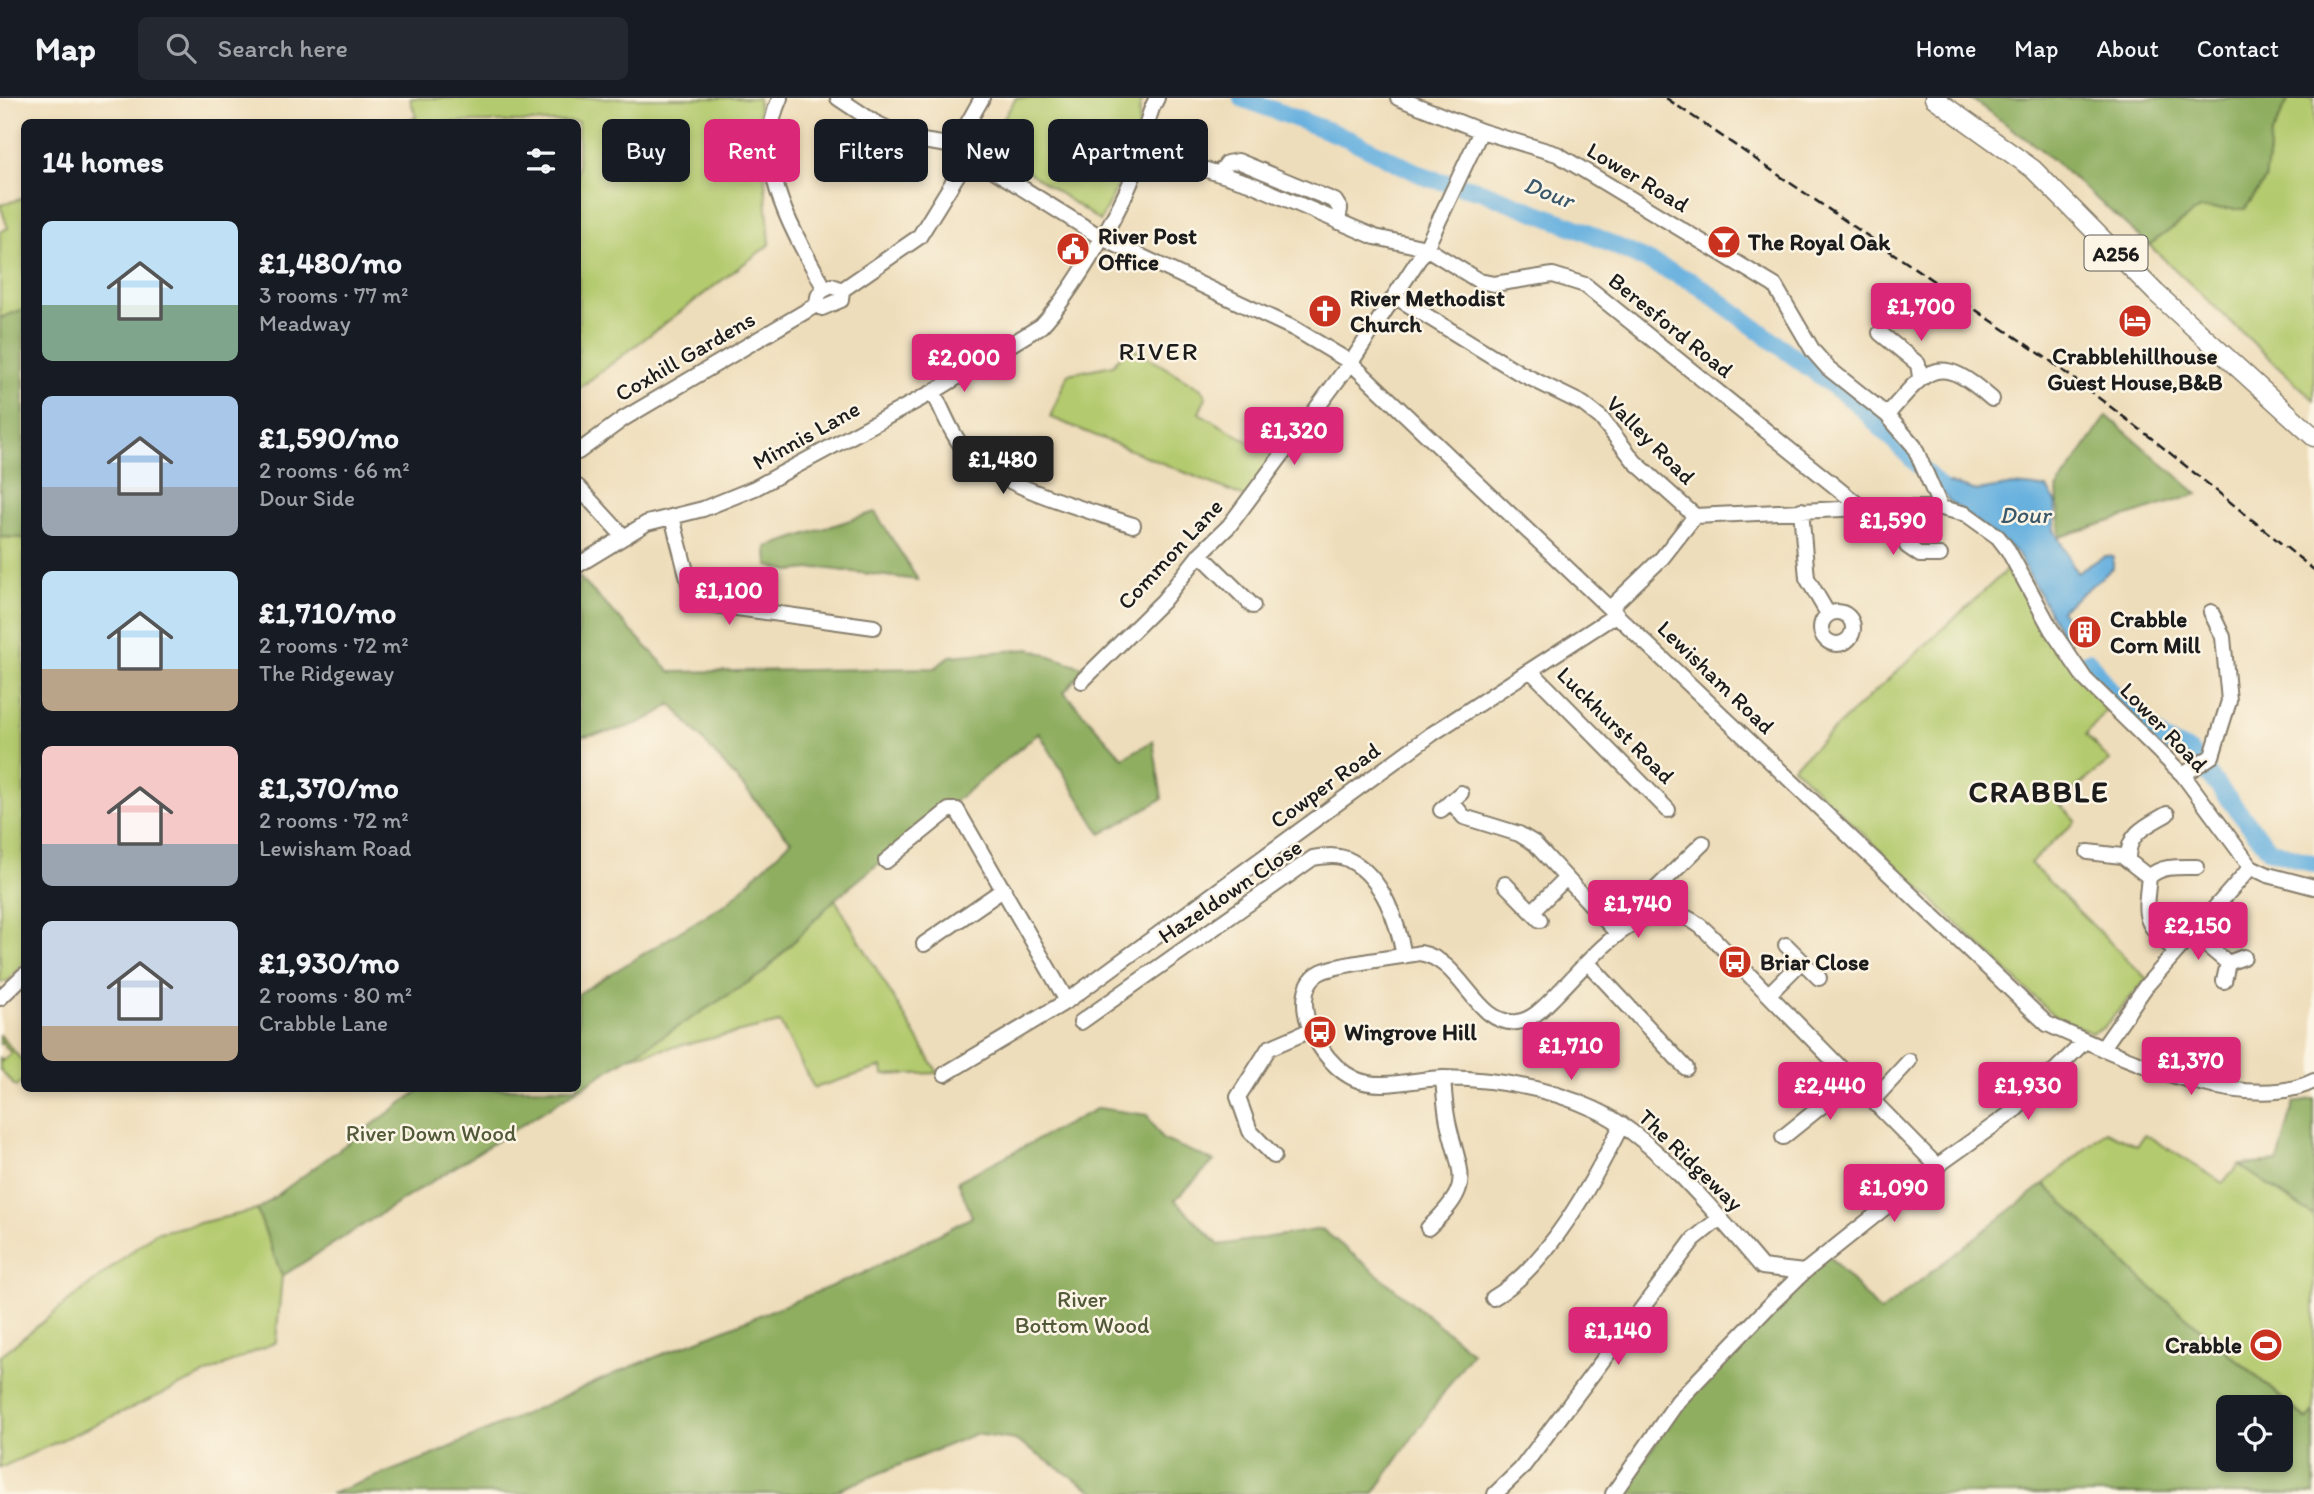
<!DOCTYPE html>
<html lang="en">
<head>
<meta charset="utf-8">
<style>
	body { margin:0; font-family:Itim,sans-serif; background:#242831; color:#f1f3f6; height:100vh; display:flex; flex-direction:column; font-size:26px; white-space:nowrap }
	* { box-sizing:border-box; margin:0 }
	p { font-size:23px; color:#9ea1a6 }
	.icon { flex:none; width:38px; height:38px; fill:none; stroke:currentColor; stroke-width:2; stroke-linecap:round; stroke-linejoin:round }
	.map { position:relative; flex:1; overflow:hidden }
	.panel { position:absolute; left:21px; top:21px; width:560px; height:973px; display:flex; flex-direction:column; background:#171b24; border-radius:10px; box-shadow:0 4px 10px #0003 }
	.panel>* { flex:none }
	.hud { position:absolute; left:602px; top:21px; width:665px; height:63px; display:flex; gap:14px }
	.fabs { position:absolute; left:2216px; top:1297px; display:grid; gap:14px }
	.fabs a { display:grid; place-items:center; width:77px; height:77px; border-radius:10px; background:#171b24; box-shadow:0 4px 10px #0003; font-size:35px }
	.price { position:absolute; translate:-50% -60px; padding:0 16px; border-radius:7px; background:#db2777; color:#fff; font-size:23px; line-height:46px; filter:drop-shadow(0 2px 4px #0008) }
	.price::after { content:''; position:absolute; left:50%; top:42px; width:21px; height:16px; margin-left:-10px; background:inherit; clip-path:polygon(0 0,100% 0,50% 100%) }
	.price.current { background:#222; color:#fff }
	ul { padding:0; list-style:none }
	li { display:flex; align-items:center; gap:21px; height:175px; padding:0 21px }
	li span { display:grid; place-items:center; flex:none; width:196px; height:140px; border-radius:10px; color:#555 }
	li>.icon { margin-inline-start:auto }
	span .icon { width:84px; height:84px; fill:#fffc; stroke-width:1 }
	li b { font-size:30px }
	h2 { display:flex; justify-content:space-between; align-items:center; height:84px; padding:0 21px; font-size:30px }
	.chip { padding:0 24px; border-radius:10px; background:#171b24; box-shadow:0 4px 10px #0003; font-size:24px; line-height:63px }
	.chip.current { background:#db2777; color:#fff }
	header { display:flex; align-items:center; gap:42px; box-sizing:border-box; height:98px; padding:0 35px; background:#171b24; border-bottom:2px solid #363941 }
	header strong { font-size:33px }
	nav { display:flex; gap:38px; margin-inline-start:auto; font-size:24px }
	.search { width:490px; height:63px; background:#242831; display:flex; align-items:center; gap:18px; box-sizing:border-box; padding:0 24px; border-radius:10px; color:#9ea1a6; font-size:26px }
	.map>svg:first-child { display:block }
	.green { fill:#b4ca6e; stroke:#687345; stroke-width:2 }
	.forest { fill:#8fae61; stroke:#56653e; stroke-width:2; fill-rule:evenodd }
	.water { fill:#67b1df; stroke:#42667e; stroke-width:2 }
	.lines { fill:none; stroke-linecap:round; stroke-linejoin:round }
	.river { stroke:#67b1df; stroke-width:18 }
	.minor-casing { stroke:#857c6b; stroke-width:18 }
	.major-casing { stroke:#857c6b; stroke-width:21 }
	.minor { stroke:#fff; stroke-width:14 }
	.major { stroke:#fff; stroke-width:18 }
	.rail { stroke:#1c1c1c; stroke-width:2.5; stroke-dasharray:10 5; stroke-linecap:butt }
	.labels { text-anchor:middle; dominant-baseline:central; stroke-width:5; stroke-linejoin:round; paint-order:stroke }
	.shield { fill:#fcf5e5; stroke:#5f5d58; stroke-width:2 }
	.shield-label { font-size:21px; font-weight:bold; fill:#1c1c1c }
	.street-label { font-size:23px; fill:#1c1c1c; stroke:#fcf5e5 }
	.poi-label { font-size:23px; font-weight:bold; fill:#1c1c1c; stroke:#fcf5e5; text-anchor:start }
	.park-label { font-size:23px; fill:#515939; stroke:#fcf5e5 }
	.water-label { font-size:24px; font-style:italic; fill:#3a586a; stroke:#fcf5e5 }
	.quarter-label { font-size:26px; letter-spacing:2px; fill:#1c1c1c; stroke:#fcf5e5 }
	.district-label { font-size:30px; font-weight:bold; letter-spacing:2px; fill:#1c1c1c; stroke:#fcf5e5 }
</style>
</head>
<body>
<header>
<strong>Map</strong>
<div class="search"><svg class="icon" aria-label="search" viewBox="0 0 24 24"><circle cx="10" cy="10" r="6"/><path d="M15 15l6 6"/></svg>Search here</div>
<nav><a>Home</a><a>Map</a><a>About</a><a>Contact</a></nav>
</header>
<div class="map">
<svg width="2314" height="1396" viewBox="0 0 2314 1396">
	<rect width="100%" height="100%" fill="#fcf5e5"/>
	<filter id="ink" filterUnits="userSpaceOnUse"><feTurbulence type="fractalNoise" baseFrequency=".0143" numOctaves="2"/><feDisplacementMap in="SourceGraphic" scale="14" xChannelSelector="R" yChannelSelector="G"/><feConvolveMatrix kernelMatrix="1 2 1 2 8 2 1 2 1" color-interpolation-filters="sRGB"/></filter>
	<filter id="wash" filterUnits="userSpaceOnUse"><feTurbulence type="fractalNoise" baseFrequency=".00686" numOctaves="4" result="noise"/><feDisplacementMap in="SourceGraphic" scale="28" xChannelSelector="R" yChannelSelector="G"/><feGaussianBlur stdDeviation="1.57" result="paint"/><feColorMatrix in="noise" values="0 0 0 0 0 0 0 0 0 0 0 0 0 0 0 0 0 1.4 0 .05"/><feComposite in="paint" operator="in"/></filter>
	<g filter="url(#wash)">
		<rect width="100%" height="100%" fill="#eeddba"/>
		<path class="green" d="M 410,0 L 758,0 L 770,146 L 578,291 L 578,24 L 418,24 L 416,21 L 415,24 L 401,24 L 416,19 Z
			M 1016,0 L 1144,0 L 1140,8 L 1138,47 L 1100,123 L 988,46 Z
			M 2289,0 L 2314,0 L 2314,302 L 2149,147 L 2199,111 L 2245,110 L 2265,82 L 2271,38 Z
			M 24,100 L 24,211 L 0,220 L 0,134 L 8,130 L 0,107 Z
			M 1129,248 L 1201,291 L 1206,299 L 1199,315 L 1276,359 L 1247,400 L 1050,319 L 1068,276 L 1113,267 Z
			M 0,439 L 24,440 L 24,864 L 8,883 L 0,884 Z
			M 2010,469 L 2107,611 L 2086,637 L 2110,663 L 2058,704 L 2076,723 L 2030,765 L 2147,881 L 2103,930 L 2092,935 L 2054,918 L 1793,669 Z
			M 835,801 L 938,975 L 883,977 L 882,969 L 814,990 L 780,925 L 629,959 L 763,875 Z
			M 0,937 L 24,965 L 24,981 L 16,989 L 0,972 L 0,960 L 2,963 L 11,955 L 2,944 L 0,946 Z
			M 2106,1033 L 2137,1048 L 2145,1036 L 2223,1085 L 2239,1067 L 2314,1118 L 2314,1314 L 2308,1322 L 2139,1179 L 2044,1086 Z
			M 257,1112 L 282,1178 L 276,1244 L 0,1370 L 0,1258 L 155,1135 Z"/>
		<path class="forest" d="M 1970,0 L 2289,0 L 2271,38 L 2265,82 L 2245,111 L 2199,111 L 2149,147 L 2040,51 Z
			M 24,211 L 24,440 L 0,439 L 0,220 Z
			M 2107,318 L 2198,396 L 2060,439 L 2057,390 Z
			M 875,414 L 918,482 L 821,470 L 790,473 L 768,468 L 767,449 Z
			M 578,478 L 671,574 L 935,570 L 950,558 L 1030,551 L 1085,570 L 1064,594 L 1123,660 L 1153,643 L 1162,701 L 1101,736 L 1039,635 L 835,801 L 763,875 L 282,1178 L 257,1112 L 421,991 L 578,990 L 578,896 L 728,804 L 791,743 L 671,606 C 643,629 612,634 578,639 Z
			M 2314,1001 L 2314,1118 L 2239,1067 L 2278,1064 L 2294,1004 Z
			M 1098,1010 L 1147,1017 L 1162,1041 L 1214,1063 L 1175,1102 L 1219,1147 L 1322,1131 L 1472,1254 L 1373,1396 L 1098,1396 L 1015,1342 L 975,1336 L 829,1396 L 330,1396 L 428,1359 L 616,1275 L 864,1175 L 972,1119 L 958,1083 Z
			M 2044,1086 L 2139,1179 L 2307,1322 L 2314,1314 L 2314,1396 L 1623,1396 L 1687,1297 L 1828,1157 L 1880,1214 ZM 2228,1309 L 2280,1309 L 2280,1362 L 2228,1362 Z"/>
		<path class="water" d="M 1942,383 L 1977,393 L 2013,387 L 2047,390 L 2056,404 L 2054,432 L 2077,475 L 2104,458 L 2113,459 L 2113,470 L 2061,512 L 2068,527 L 2068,539 L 2064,541 L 2017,455 L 1948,402 L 1940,389 Z"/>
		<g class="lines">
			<path class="river" d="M 1242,0 L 1347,40 L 1428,80 L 1481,93 L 1581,132 L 1695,185 L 1855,304 L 1940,389
				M 2088,563 L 2118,603 L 2165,643 L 2190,654 L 2270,752 L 2314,766"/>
		</g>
	</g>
	<g filter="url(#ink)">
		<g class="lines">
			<defs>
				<path id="minor" d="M 780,0 C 750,65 794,135 825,191
					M 838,0 L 874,24 L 909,41 L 955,48 L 1102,140 L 1295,231 L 1350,264 L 2047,926 C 2116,956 2242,1019 2314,983
					M 1398,0 L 1481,33 L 1557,56 L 1775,188 L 1813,253 L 1828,270 L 1887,317 L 1914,348 L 1941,410
					M 955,48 L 982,0
					M 1137,69 L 1200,70 L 1249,85 L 1375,139 L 1426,150 L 1479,183 L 1494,186 L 1553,177 L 1585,187 L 1862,410
					M 1219,76 L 1227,65 L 1238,63 L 1335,103 L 1340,111 L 1338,124
					M 832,188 L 842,192 L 841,202 L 822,210 L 818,206 C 816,195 822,192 832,188 Z
					M 842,192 L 919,139 L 969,58
					M 1396,199 L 1518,274 L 1583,306 L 1601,320 L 1635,364 L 1695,418 L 1862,410 L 1941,410 L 1966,416 L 1998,439 L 2008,452 L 2051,531 L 2085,581 L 2183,677 L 2251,769 L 2268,777 L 2314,789
					M 1880,235 L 1918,266 L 1920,279
					M 933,294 C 943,312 952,339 967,354 C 1002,390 1085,411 1133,427
					M 1887,317 C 1928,269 1939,254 1992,301
					M 578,354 L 623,321 L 818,206
					M 578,389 L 624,439
					M 1902,410 L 1902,431 L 1907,448 L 1920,457 L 1940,457
					M 1801,412 L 1807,480 L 1828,516
					M 672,419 L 689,485 L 708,506 L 874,529
					M 1200,456 L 1253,508
					M 578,467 L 647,425 L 703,411 L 755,390 L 933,294 L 1041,228 C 1071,196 1124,109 1137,67 C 1145,45 1145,20 1157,0
					M 1610,510 L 1662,460 L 1695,418
					M1821 530a16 16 0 1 1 32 0a16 16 0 1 1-32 0Z
					M 1532,574 L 1668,712
					M 1082,583 L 1163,503 L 1200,456 L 1229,428 L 1354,260 L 1426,150 L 1481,33
					M 2183,677 L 2212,658 L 2229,603 L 2223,539 L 2211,514
					M 1451,703 L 1464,719 L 1519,736 L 1534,745 L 1618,836
					M 1441,712 L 1461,695
					M 2088,754 L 2122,758 L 2149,779
					M 2128,762 C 2127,735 2146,728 2167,716
					M 886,763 L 949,712 L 957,712 L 1067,903
					M 1505,786 L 1540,822
					M 1532,814 L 1566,780
					M 1656,817 L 1656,791 L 1703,745
					M 2192,835 L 2228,865
					M 924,846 L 1004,791
					M 1786,847 L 1819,880
					M 2176,853 C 2143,824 2144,822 2149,779 C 2162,767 2180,769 2197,769
					M 1588,865 L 1686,970
					M 2224,883 L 2228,865 L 2244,859
					M 1769,896 L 1802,863
					M 0,900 L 24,877
					M 1081,924 L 1313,760 C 1326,758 1339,756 1351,763 C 1383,780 1398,825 1404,858
					M 2102,951 L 2146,888 L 2251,769
					M 945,976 L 1067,903 L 1432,636 L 1617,516
					M 1873,1002 L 1909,963
					M 1783,1039 L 1854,982
					M 1274,1058 L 1250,1033 L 1238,999 L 1269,950 L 1311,932
					M 1428,1130 C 1476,1085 1460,1079 1448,1024 C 1445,1010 1444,994 1443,980
					M 1804,1174 L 1762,1169 C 1719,1119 1654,1038 1594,1011 C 1548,990 1495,981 1444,980 C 1417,980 1381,993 1355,981 C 1329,969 1305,933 1305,905 C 1305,892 1309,880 1321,874 C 1336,866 1400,859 1420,855 C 1463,862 1475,928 1517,924 C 1533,922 1545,908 1556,897 C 1595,858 1652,779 1708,835 L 1937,1068
					M 1493,1200 C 1548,1168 1594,1082 1622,1026
					M 1495,1396 L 1521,1371 L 1694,1141 L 1720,1120
					M 1613,1396 L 1678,1303 L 1772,1205 L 1804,1174 L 1937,1068 L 2014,1013 L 2085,943"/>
				<path id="major" d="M 1934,0 L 2033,71 L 2156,195 L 2314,339"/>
			</defs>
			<use href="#minor" class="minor-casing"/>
			<use href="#major" class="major-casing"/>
			<use href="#minor" class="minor"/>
			<use href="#major" class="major"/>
			<path class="rail" d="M 1666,0 L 2049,262 L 2150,339 L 2314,472"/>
		</g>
	</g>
	<defs>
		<symbol id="bar-disc" viewBox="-11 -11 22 22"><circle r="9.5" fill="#c8321e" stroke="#fcf5e5"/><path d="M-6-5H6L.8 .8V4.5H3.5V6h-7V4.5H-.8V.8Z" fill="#fff"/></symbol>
		<symbol id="civic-disc" viewBox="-11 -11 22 22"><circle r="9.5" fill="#c8321e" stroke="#fcf5e5"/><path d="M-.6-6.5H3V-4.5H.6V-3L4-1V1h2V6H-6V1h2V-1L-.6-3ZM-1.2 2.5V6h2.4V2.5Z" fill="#fff"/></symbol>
		<symbol id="church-disc" viewBox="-11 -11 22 22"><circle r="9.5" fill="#c8321e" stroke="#fcf5e5"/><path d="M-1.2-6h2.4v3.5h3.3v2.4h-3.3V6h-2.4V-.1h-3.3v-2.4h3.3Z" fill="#fff"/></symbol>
		<symbol id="hotel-disc" viewBox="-11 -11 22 22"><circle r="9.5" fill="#c8321e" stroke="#fcf5e5"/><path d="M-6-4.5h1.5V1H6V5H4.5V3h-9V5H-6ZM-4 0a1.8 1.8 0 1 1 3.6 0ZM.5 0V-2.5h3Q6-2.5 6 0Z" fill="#fff"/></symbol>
		<symbol id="building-disc" viewBox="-11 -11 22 22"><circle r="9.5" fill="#c8321e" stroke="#fcf5e5"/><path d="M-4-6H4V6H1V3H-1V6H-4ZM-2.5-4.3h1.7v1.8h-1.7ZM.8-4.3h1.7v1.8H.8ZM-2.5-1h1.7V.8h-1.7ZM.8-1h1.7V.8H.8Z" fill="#fff"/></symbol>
		<symbol id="bus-disc" viewBox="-11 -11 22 22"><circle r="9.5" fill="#c8321e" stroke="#fcf5e5"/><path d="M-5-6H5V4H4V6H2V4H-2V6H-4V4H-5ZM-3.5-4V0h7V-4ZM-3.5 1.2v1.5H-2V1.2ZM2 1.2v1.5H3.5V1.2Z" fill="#fff"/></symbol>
		<symbol id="stadium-disc" viewBox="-11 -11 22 22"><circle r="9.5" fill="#c8321e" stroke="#fcf5e5"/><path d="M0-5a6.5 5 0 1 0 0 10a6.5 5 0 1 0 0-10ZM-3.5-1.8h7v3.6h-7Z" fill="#fff"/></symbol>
	</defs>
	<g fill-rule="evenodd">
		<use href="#bar-disc" x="1705" y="125" width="38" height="38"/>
		<use href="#civic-disc" x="1054" y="132" width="38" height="38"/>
		<use href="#church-disc" x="1306" y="194" width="38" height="38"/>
		<use href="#hotel-disc" x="2116" y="204" width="38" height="38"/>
		<use href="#building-disc" x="2066" y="515" width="38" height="38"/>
		<use href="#bus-disc" x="1716" y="845" width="38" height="38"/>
		<use href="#bus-disc" x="1301" y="915" width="38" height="38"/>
		<use href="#stadium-disc" x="2247" y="1228" width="38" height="38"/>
	</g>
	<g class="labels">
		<rect class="shield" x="2084.5" y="137.5" width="63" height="35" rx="5"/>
		<g class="shield-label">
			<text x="2116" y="155">A256</text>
		</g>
		<g class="street-label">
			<text transform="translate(1638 79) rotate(31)">Lower Road</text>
			<text transform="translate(1671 227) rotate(39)">Beresford Road</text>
			<text transform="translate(685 258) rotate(-30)">Coxhill Gardens</text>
			<text transform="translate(806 337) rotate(-29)">Minnis Lane</text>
			<text transform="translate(1651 342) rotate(45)">Valley Road</text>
			<text transform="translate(1170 456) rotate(-47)">Common Lane</text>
			<text transform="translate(1716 579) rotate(44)">Lewisham Road</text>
			<text transform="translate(1616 627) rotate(45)">Luckhurst Road</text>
			<text transform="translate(2164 629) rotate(46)">Lower Road</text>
			<text transform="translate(1325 687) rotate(-36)">Cowper Road</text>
			<text transform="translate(1230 793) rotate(-34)">Hazeldown Close</text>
			<text transform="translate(1691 1062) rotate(44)">The Ridgeway</text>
		</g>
		<g class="poi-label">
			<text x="1098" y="138">River Post<tspan x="1098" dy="26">Office</tspan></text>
			<text x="1748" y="144">The Royal Oak</text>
			<text x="1350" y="200">River Methodist<tspan x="1350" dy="26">Church</tspan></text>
			<text x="2135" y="258" text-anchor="middle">Crabblehillhouse<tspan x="2135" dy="26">Guest House,B&amp;B</tspan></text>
			<text x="2110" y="521">Crabble<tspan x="2110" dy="26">Corn Mill</tspan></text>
			<text x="1760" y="864">Briar Close</text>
			<text x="1344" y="934">Wingrove Hill</text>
			<text x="2242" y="1247" text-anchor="end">Crabble</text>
		</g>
		<g class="park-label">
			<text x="431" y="1035">River Down Wood</text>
			<text x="1082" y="1201">River<tspan x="1082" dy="26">Bottom Wood</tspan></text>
		</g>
		<g class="water-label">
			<text transform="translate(1549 94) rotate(21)">Dour</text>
			<text x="2025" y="416">Dour</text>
		</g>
		<g class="quarter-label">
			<text x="1159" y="253">RIVER</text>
		</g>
		<g class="district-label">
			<text x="2039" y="693">CRABBLE</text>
		</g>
	</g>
</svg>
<div class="fabs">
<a><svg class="icon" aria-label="locate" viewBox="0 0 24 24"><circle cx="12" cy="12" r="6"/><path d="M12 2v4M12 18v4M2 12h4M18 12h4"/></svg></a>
</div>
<b class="price" style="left:1921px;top:245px">£1,700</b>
<b class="price" style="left:964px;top:296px">£2,000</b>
<b class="price" style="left:1294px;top:369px">£1,320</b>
<b class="price current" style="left:1003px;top:398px">£1,480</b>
<b class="price" style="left:1893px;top:459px">£1,590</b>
<b class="price" style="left:729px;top:529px">£1,100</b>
<b class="price" style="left:1638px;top:842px">£1,740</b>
<b class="price" style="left:2198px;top:864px">£2,150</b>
<b class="price" style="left:1571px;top:984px">£1,710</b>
<b class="price" style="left:2191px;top:999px">£1,370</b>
<b class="price" style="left:1830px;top:1024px">£2,440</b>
<b class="price" style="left:2028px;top:1024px">£1,930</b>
<b class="price" style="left:1894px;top:1126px">£1,090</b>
<b class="price" style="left:1618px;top:1269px">£1,140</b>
<div class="hud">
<a class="chip">Buy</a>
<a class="chip current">Rent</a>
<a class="chip">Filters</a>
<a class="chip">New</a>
<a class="chip">Apartment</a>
</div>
<section class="panel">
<h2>14 homes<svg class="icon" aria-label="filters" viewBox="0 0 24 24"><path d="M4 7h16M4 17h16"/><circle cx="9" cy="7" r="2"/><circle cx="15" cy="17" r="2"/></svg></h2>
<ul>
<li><span style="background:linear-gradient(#bfe0f5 60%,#7fa58c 0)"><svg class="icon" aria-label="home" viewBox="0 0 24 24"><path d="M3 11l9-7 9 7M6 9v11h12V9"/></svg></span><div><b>£1,480/mo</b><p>3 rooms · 77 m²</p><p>Meadway</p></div></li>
<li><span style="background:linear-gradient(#a9c7e8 65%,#9aa5b1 0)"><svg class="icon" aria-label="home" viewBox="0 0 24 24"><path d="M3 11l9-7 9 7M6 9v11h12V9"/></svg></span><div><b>£1,590/mo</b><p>2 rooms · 66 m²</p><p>Dour Side</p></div></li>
<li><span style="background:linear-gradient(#bfe0f5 70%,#b9a48a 0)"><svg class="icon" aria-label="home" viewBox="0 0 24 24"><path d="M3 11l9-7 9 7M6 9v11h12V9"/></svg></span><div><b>£1,710/mo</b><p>2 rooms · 72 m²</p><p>The Ridgeway</p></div></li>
<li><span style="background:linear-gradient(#f6c9c9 70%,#9aa5b1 0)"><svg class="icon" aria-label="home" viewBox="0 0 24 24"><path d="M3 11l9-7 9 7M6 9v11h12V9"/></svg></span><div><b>£1,370/mo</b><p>2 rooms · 72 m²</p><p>Lewisham Road</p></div></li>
<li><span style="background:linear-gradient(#c9d6e8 75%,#b9a48a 0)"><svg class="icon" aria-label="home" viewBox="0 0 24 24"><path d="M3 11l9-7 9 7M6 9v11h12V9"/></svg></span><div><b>£1,930/mo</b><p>2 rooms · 80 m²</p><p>Crabble Lane</p></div></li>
</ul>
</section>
</div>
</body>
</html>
